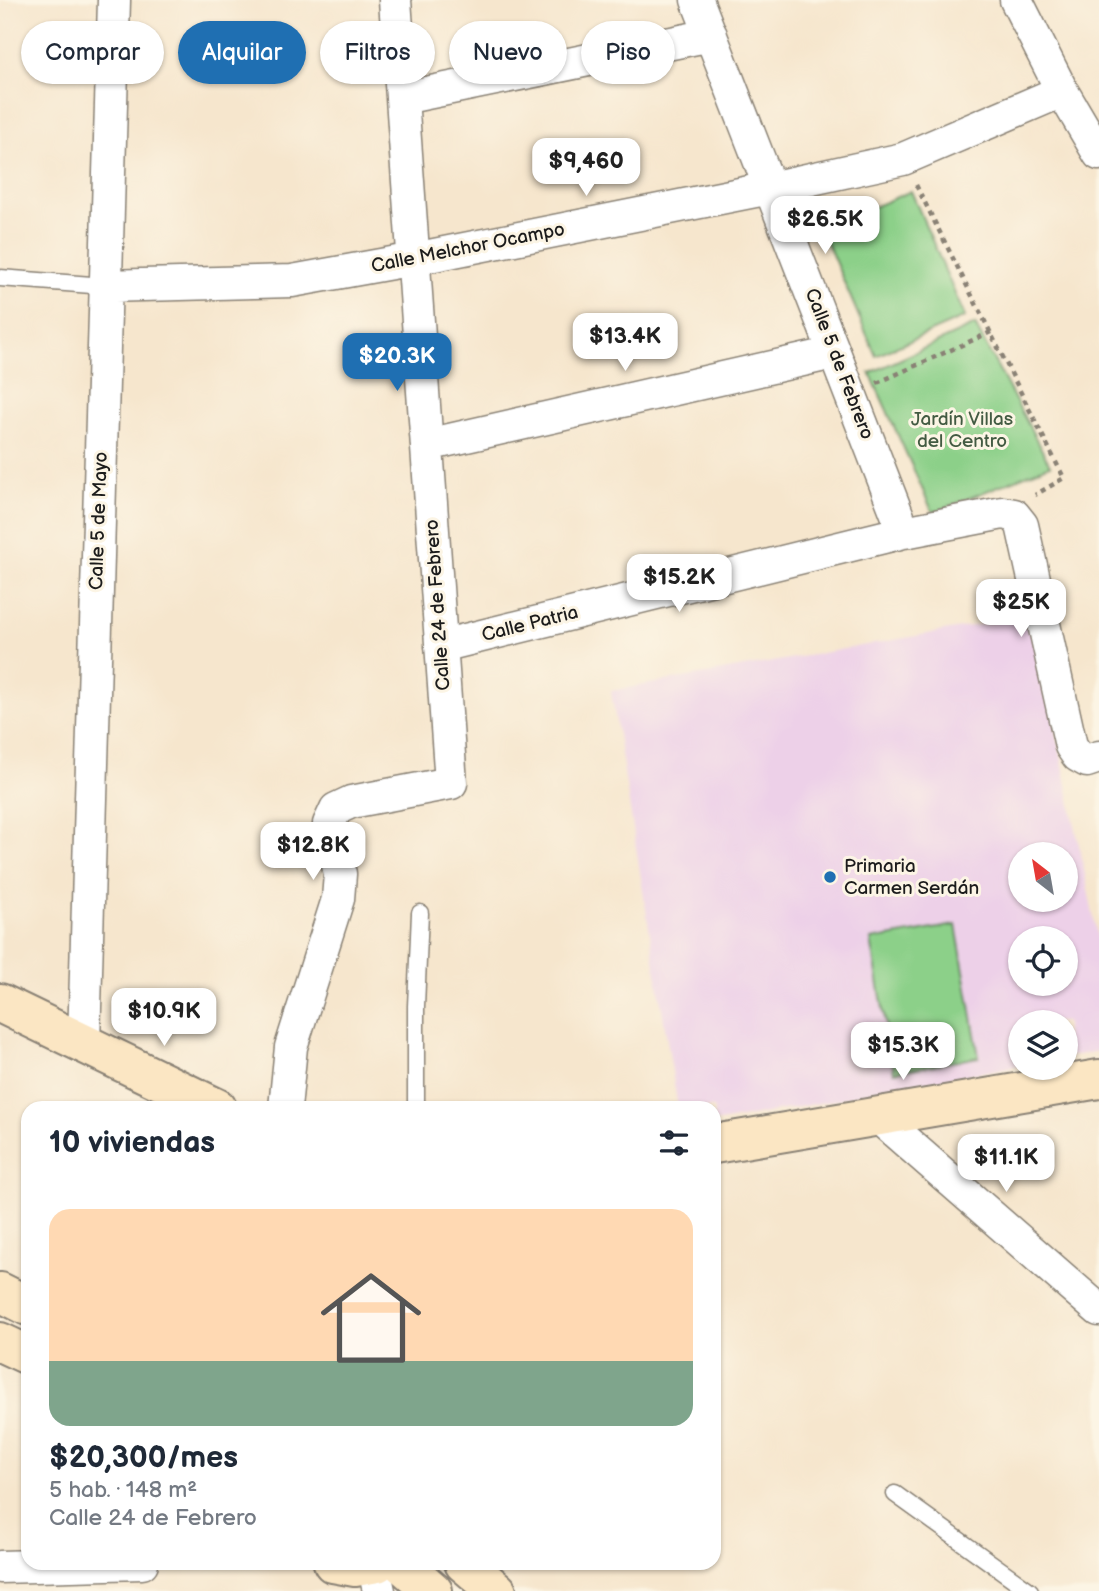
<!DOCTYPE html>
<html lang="es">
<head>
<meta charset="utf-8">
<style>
	body { margin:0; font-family:"Balsamiq Sans",sans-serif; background:#f6f6f7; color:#1f2937; height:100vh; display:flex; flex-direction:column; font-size:26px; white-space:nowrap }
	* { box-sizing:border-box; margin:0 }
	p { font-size:23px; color:#747a83 }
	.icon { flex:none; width:38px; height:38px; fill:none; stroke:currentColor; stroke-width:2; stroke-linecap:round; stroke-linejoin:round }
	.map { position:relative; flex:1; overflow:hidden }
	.drawer { position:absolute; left:21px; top:1101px; width:700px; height:469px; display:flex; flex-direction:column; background:#fff; border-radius:21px; box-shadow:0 2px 5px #0004 }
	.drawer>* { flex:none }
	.hud { position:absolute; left:21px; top:21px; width:700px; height:63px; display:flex; gap:14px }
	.needle { width:46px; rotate:329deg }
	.buttons { position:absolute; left:1008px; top:842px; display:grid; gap:14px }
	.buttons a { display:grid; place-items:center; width:70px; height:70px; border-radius:50%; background:#fff; box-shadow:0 2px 5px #0004; font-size:35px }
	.price { position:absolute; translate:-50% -60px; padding:0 16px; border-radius:14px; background:#fff; color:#222; font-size:23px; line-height:46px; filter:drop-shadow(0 2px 4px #0008) }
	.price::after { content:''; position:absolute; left:50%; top:42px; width:21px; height:16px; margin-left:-10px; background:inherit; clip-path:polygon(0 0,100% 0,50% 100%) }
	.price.active { background:#1f6fb2; color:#fff }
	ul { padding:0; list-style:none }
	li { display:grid; align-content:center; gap:14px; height:371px; padding:0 28px }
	li span { display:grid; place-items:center; height:217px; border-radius:21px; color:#555 }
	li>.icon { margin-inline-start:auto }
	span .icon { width:126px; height:126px; fill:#fffc; stroke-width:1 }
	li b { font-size:30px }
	h2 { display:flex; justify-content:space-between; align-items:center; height:84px; padding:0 28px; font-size:30px }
	.pill { padding:0 24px; border-radius:32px; background:#fff; box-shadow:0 2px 5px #0004; font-size:24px; line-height:63px }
	.pill.active { background:#1f6fb2; color:#fff }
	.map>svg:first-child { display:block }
	.built { fill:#edd0e8; fill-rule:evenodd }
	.green { fill:#8cd089; stroke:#547652; stroke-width:2 }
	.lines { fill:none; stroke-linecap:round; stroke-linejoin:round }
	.lane-casing { stroke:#898174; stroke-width:19 }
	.street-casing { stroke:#898174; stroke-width:35 }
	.secondary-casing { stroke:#898174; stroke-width:42 }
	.path { stroke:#898174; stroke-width:4.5; stroke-dasharray:5 5; stroke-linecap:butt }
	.lane { stroke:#fff; stroke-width:16 }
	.street { stroke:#fff; stroke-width:32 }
	.secondary { stroke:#fbe6c3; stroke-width:38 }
	.poi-dot { fill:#1f6fb2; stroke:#fcf5e5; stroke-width:2.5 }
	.labels { text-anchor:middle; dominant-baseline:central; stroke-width:6; stroke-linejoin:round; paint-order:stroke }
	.street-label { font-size:19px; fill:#1c1c1c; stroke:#fcf5e5 }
	.park-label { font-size:19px; fill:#435b42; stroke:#fcf5e5 }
	.poi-label { font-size:19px; fill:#1c1c1c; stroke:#fcf5e5; text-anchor:start }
</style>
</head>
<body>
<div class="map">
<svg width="1099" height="1591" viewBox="0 0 1099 1591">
	<rect width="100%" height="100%" fill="#fcf5e5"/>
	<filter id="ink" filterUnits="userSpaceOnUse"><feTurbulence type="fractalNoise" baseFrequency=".0143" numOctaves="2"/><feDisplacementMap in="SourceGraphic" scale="14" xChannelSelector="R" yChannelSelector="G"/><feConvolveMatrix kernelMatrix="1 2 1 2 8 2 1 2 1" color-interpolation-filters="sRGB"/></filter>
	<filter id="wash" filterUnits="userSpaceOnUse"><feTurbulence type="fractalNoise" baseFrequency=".00686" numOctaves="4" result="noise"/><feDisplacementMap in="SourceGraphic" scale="28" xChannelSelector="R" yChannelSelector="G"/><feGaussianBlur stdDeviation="1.57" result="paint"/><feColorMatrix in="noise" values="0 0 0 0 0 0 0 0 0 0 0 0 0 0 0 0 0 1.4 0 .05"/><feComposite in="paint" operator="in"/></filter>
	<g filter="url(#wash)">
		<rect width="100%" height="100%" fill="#f6e6cd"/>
		<path class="built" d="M 1033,615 L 1099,945 L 1099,1051 L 1066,1057 L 1066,1022 L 1020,1022 L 1020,1065 L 714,1123 L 714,1108 L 678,1108 L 611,691 ZM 1020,854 L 1066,854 L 1066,900 L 1020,900 ZM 1020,938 L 1066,938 L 1066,984 L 1020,984 Z"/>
		<path class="green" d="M 911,191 L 965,317 L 876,356 L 821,229 Z
			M 975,325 L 1050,465 L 933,513 L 870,373 Z
			M 956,925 L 979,1057 L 894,1072 L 871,940 Z"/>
	</g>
	<g filter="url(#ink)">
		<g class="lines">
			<defs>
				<path id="lane" d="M 0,278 L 105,286
					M 416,1108 L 416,1006 L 420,913
					M 895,1494 L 1030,1591"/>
				<path id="street" d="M 697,0 L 904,532
					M 1016,0 L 1062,91 L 1099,154
					M 402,98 L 711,35
					M 105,286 L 292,281 L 414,259 L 770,188 L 903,159 L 1062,91
					M 427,445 L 834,353
					M 441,646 L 904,532 L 1003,513 L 1014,515 L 1022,525 L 1071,746 L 1078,756 L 1087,761 L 1099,757
					M 84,1042 L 114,0
					M 285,1108 L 291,1047 L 338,899 L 340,874 L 329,824 L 336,809 L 351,802 L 451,783 L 395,0
					M 878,1117 L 1099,1310
					M 373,1564 L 379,1591
					M 0,1567 L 142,1563"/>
				<path id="secondary" d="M 0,1003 L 217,1108
					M 714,1144 L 1099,1079
					M 0,1292 L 28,1306
					M 0,1342 L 28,1355
					M 333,1563 L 355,1567 L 377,1563
					M 401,1563 L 433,1591
					M 464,1563 L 497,1591"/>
			</defs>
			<use href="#lane" class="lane-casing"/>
			<use href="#street" class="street-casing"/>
			<use href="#secondary" class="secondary-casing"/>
			<path class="path" d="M 916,185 L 1064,478 L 1035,495
				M 877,383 L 991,332"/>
			<use href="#lane" class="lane"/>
			<use href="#street" class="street"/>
			<use href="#secondary" class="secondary"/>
		</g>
	</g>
	<circle class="poi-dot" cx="830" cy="877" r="7"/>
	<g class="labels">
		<g class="street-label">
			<text transform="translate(468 248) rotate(-11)">Calle Melchor Ocampo</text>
			<text transform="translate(839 364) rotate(69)">Calle 5 de Febrero</text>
			<text transform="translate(99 521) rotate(-88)">Calle 5 de Mayo</text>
			<text transform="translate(438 605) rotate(-94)">Calle 24 de Febrero</text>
			<text transform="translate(530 624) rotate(-14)">Calle Patria</text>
		</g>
		<g class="park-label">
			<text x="962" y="419">Jardín Villas<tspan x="962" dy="22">del Centro</tspan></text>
		</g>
		<g class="poi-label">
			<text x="844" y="866">Primaria<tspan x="844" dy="22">Carmen Serdán</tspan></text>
		</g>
	</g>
</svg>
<div class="buttons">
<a><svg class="needle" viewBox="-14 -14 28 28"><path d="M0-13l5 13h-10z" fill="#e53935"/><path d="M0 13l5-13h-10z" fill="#747a83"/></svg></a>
<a><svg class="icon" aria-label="locate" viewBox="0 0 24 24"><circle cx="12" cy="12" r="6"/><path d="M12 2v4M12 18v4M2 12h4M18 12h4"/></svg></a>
<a><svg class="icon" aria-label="layers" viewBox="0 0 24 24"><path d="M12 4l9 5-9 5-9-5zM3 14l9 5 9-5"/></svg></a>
</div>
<b class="price" style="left:586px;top:198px">$9,460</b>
<b class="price" style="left:825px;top:256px">$26.5K</b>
<b class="price" style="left:625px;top:373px">$13.4K</b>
<b class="price active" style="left:397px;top:393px">$20.3K</b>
<b class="price" style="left:679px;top:614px">$15.2K</b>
<b class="price" style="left:1021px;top:639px">$25K</b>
<b class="price" style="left:313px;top:882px">$12.8K</b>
<b class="price" style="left:164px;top:1048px">$10.9K</b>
<b class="price" style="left:903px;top:1082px">$15.3K</b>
<b class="price" style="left:1006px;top:1194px">$11.1K</b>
<div class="hud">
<a class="pill">Comprar</a>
<a class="pill active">Alquilar</a>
<a class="pill">Filtros</a>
<a class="pill">Nuevo</a>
<a class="pill">Piso</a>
</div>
<section class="drawer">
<h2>10 viviendas<svg class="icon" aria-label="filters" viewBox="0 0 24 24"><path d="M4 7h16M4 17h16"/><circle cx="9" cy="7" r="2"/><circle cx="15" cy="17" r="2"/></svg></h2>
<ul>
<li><span style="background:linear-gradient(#ffd9b3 70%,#7fa58c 0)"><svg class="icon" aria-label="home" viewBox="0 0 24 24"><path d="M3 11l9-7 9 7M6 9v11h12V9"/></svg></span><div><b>$20,300/mes</b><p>5 hab. · 148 m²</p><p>Calle 24 de Febrero</p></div></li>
</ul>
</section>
</div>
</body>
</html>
